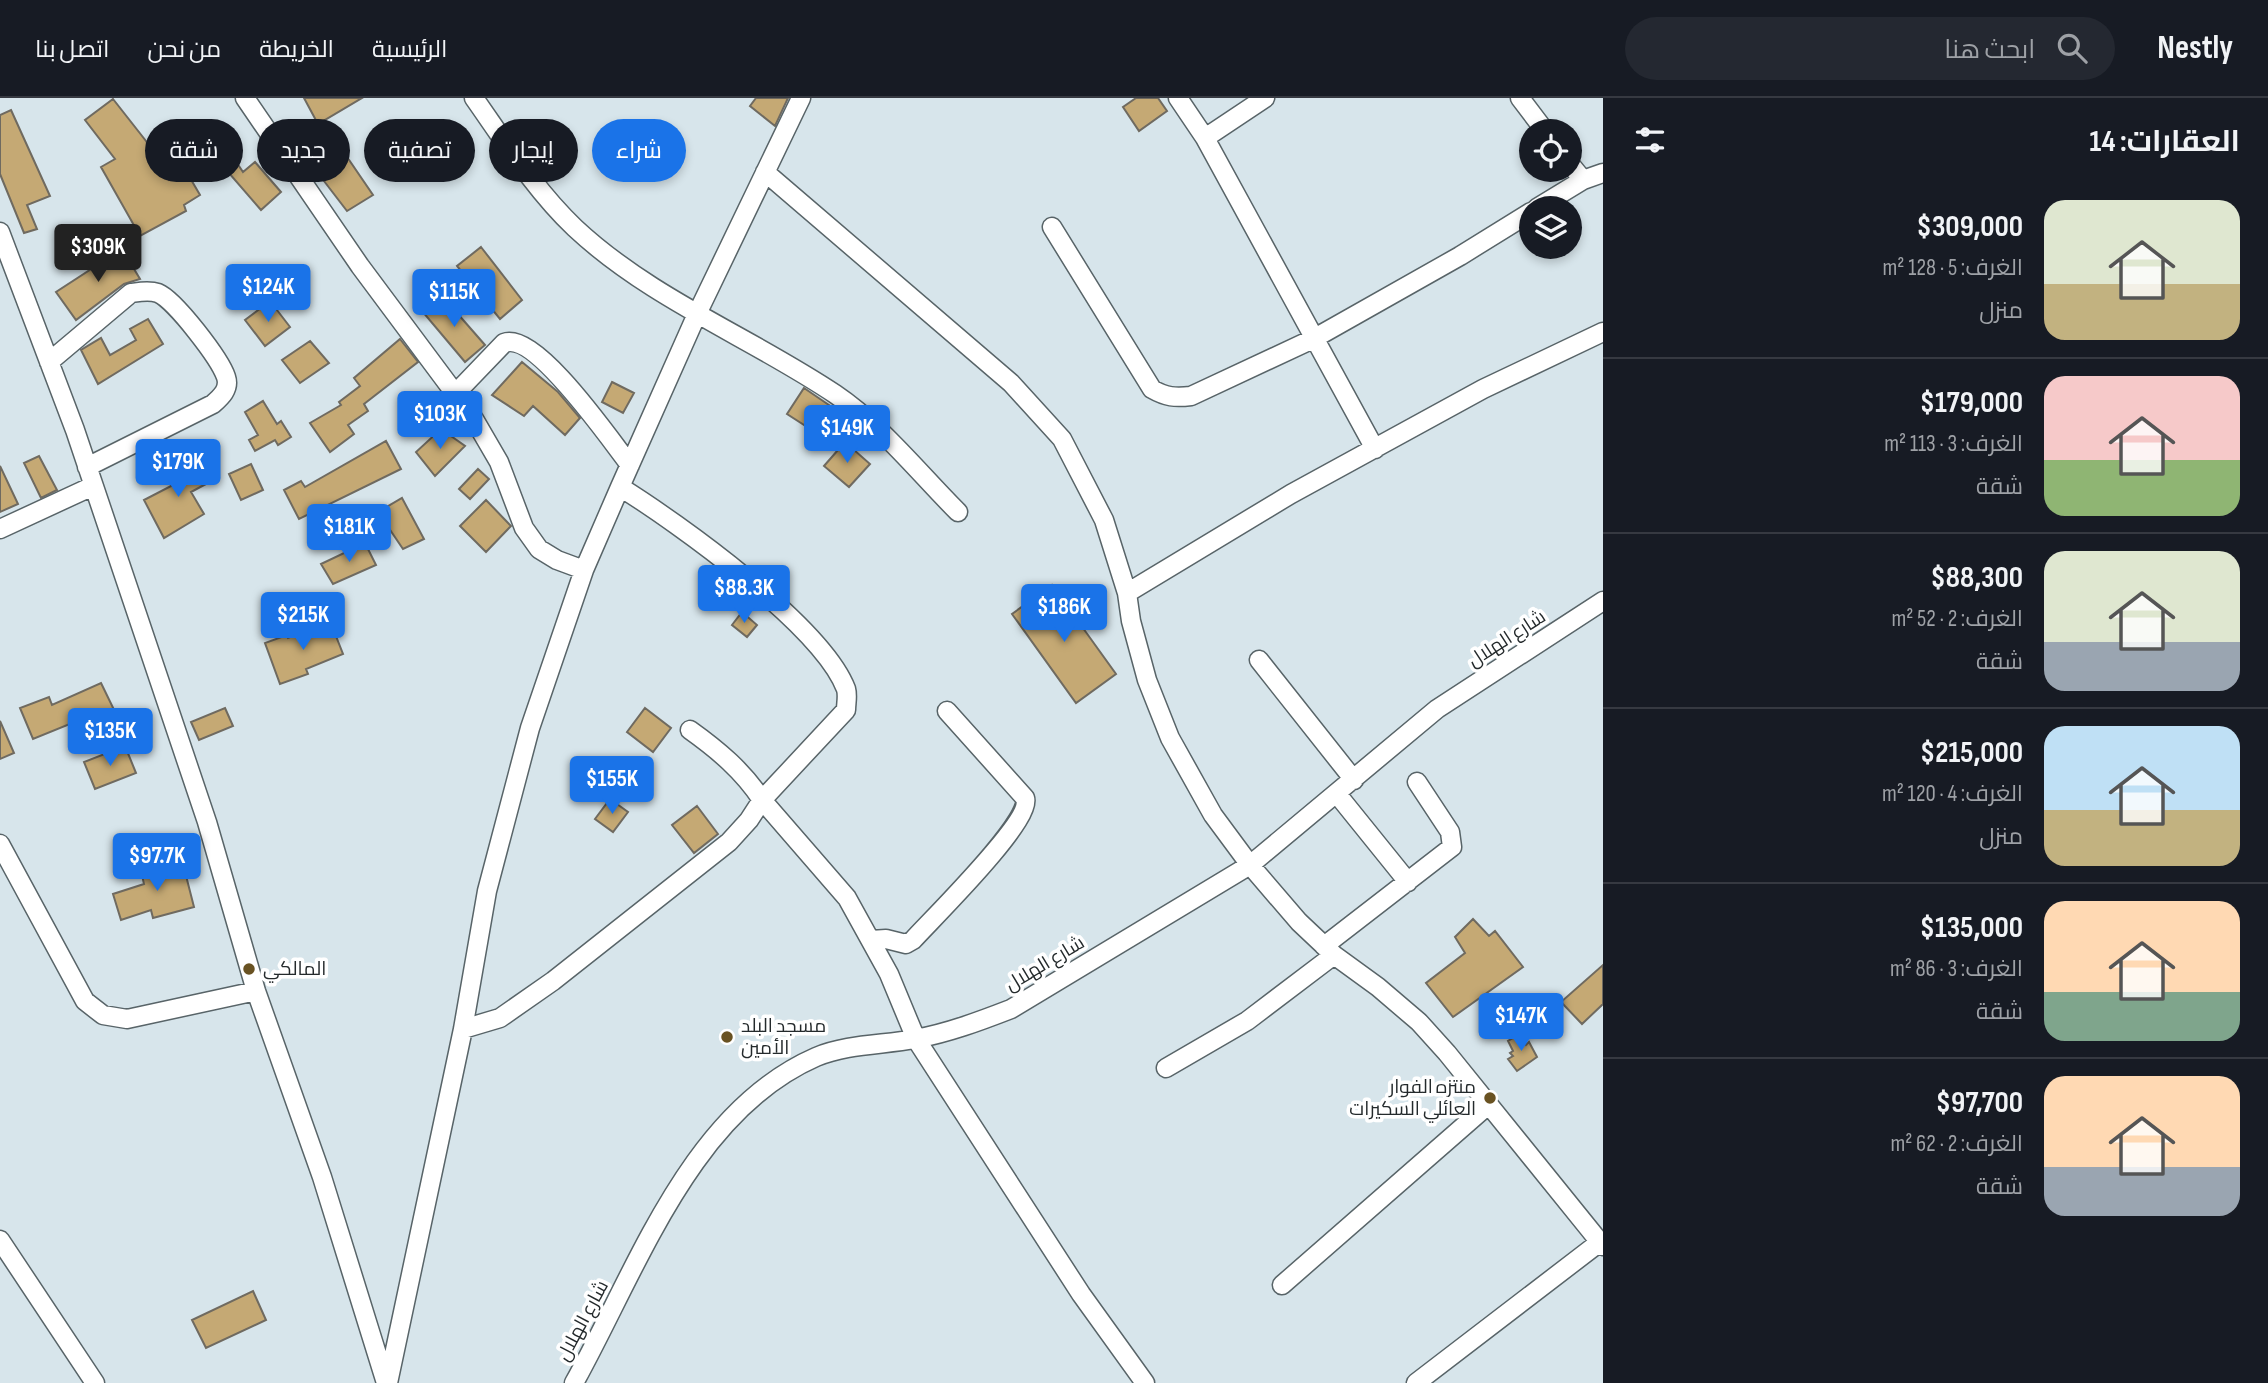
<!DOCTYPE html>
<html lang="ar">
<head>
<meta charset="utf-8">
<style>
	body { margin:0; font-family:"Sofia Sans Condensed",Cairo,sans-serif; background:#242831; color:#f1f3f6; direction:rtl; height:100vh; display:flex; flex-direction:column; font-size:26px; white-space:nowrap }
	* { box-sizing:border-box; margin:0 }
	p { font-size:23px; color:#9ea1a6 }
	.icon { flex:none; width:38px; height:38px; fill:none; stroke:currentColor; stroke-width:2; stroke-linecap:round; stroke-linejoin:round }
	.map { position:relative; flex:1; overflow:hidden; direction:ltr }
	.panel { display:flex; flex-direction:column; background:#171b24; width:665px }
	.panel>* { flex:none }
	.banner { position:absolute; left:21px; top:21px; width:665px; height:63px; direction:rtl; display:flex; gap:14px }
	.fabs { position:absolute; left:1519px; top:21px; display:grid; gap:14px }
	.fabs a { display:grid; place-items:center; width:63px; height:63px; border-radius:50%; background:#171b24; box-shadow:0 4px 10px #0003; font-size:35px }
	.price { position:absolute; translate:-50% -60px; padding:0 16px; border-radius:7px; background:#1a73e8; color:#fff; font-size:23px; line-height:46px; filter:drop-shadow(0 2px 4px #0008) }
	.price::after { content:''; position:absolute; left:50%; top:42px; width:21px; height:16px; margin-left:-10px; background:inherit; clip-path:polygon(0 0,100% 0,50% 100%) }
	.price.active { background:#222; color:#fff }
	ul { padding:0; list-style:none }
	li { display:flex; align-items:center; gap:21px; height:175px; padding:0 28px }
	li+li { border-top:2px solid #363941 }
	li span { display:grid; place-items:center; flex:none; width:196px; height:140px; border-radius:21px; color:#555 }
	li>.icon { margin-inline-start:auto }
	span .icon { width:84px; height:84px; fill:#fffc; stroke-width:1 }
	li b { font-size:30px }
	h2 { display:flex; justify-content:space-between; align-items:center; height:84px; padding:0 28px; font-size:30px }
	.tag { padding:0 24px; border-radius:32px; background:#171b24; box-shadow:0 4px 10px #0003; font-size:24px; line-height:63px }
	.tag.active { background:#1a73e8; color:#fff }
	header { display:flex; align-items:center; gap:42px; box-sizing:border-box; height:98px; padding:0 35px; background:#171b24; border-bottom:2px solid #363941 }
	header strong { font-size:33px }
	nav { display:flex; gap:38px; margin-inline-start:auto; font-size:24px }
	.search { width:490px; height:63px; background:#242831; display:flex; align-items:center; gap:18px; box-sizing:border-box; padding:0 24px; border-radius:38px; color:#9ea1a6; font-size:26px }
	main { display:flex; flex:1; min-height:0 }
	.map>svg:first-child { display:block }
	.building { fill:#c5a974; stroke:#6f6a60; stroke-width:2 }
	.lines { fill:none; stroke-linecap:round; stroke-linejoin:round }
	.minor-casing { stroke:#586468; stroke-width:21 }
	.minor { stroke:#fff; stroke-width:18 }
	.poi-dot { fill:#695222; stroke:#fff; stroke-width:2.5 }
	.labels { text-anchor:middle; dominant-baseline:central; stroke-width:7; stroke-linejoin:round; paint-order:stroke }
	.street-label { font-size:19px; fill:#242a2c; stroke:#fff }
	.poi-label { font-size:19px; fill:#242a2c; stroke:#fff; text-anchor:start }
</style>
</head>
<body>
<header>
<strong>Nestly</strong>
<div class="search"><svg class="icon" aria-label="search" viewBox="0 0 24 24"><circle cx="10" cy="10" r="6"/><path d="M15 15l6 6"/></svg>ابحث هنا</div>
<nav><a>الرئيسية</a><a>الخريطة</a><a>من نحن</a><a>اتصل بنا</a></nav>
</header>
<main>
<section class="panel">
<h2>العقارات: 14<svg class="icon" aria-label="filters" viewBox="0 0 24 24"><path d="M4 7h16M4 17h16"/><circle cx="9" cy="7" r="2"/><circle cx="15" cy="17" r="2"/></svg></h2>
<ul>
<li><span style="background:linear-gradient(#dfe7d0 60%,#c2b280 0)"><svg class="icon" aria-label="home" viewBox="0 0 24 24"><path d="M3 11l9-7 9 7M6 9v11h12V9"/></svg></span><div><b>$309,000</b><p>الغرف: 5 · 128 m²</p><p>منزل</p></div></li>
<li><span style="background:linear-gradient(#f6c9c9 60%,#8fb573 0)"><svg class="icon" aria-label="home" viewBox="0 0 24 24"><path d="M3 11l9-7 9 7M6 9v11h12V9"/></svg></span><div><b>$179,000</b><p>الغرف: 3 · 113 m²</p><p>شقة</p></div></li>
<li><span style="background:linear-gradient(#dfe7d0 65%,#9aa5b1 0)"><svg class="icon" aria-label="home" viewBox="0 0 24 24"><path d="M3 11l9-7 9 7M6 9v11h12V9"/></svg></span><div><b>$88,300</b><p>الغرف: 2 · 52 m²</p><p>شقة</p></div></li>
<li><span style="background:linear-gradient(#bfe0f5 60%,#c2b280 0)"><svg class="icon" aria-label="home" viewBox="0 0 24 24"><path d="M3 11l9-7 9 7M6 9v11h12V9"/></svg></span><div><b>$215,000</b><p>الغرف: 4 · 120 m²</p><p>منزل</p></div></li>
<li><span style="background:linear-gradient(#ffd9b3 65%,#7fa58c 0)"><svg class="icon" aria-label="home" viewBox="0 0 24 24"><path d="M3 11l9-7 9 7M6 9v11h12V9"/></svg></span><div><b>$135,000</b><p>الغرف: 3 · 86 m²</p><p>شقة</p></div></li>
<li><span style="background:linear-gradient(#ffd9b3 65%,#9aa5b1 0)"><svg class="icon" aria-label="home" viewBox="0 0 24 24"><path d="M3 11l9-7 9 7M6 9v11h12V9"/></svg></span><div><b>$97,700</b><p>الغرف: 2 · 62 m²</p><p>شقة</p></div></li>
</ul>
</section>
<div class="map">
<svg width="1603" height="1285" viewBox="0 0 1603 1285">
	<rect width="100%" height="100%" fill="#d7e5eb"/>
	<path class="building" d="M 304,0 L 362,0 L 318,26 Z
		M 756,0 L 788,0 L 775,28 L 750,8 Z
		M 1136,0 L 1158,0 L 1167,13 L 1139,33 L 1123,9 Z
		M 113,1 L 146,43 L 169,82 L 186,73 L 200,97 L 184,107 L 186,113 L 140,138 L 101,69 L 115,61 L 85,22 Z
		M 11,12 L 50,98 L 27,107 L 37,131 L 24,135 L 0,76 L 0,17 Z
		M 330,34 L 373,97 L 347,113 L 304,57 Z
		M 219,38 L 243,74 L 255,64 L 281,94 L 261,112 L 229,75 L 217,82 L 197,53 Z
		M 481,149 L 522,202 L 500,221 L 457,168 Z
		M 122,151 L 140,181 L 124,186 L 76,222 L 56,194 Z
		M 443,199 L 485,247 L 465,264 L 422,213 Z
		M 270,203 L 290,229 L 265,248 L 245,222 Z
		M 148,221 L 163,246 L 98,286 L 81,252 L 101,240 L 110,257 L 136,242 L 130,231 Z
		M 400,241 L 418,264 L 364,306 L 368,313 L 348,327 L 354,336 L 330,354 L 310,325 L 341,307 L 339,304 L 360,288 L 354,280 Z
		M 310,243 L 329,265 L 300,285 L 282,262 Z
		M 522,264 L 558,294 L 580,320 L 565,337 L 533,308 L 524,318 L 492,297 Z
		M 612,284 L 634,295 L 623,315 L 602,304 Z
		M 804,290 L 845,318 L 829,343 L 787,316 Z
		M 263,303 L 277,326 L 281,323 L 291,339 L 278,347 L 275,342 L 255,353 L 249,342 L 258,337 L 245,314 Z
		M 441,331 L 465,348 L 435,378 L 416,354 Z
		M 386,343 L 401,371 L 299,421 L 284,392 L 301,383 L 305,389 Z
		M 845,344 L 870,366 L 849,389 L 824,368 Z
		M 39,358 L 57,392 L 41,400 L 24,365 Z
		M 192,358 L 206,386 L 191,394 L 204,416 L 164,440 L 144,402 L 175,386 L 168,370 Z
		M 251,366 L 263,392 L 241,402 L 229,376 Z
		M 0,368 L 18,406 L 0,414 Z
		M 478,371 L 489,381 L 470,401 L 459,391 Z
		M 402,400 L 424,441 L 403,451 L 378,414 Z
		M 486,402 L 511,428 L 486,454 L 460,428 Z
		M 365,445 L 376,467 L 333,486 L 321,466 Z
		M 1052,487 L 1116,576 L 1076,605 L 1012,516 Z
		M 742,514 L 757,527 L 747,539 L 732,527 Z
		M 330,523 L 343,556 L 306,571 L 308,576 L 280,586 L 265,545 L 287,537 L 288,540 Z
		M 101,585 L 118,620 L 83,636 L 77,623 L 33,641 L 20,610 L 49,599 L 52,607 Z
		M 225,610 L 233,628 L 199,642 L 191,624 Z
		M 645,610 L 671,630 L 653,654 L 627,634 Z
		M 0,623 L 14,655 L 0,661 Z
		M 125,648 L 136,675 L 95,691 L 84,664 Z
		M 610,701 L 628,714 L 613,734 L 595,721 Z
		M 697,708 L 718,736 L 694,755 L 672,727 Z
		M 182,762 L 194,809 L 153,820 L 151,812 L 121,822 L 113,796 L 144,786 L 141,773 Z
		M 1473,821 L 1489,838 L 1495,833 L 1523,869 L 1453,919 L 1426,885 L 1465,855 L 1455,839 Z
		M 1603,867 L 1603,906 L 1582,926 L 1561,904 Z
		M 1518,937 L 1526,947 L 1529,944 L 1537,959 L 1517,973 L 1508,961 L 1513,958 L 1510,955 L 1513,953 L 1508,943 Z
		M 253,1193 L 266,1222 L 206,1250 L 192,1222 Z"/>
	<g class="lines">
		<defs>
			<path id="minor" d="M 245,0 L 360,168 L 474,321 L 499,364 L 524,430 L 539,451 L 557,462 L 584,472
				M 474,0 C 505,44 535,92 575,130 C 651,201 750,239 835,296 C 881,327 919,375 958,414
				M 1178,0 L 1205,40 L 1375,351
				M 1520,0 L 1545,33
				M 1205,40 L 1265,0
				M 1570,66 L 1583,82 L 1603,75
				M 765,74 L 1011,285 L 1062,341 L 1104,422 L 1127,495 L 1131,523 L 1147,582 L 1170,640 L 1213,717 L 1250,767 L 1299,824 L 1334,857 L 1378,889 L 1419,924 L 1447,955 L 1603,1148
				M 1537,110 L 1583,82
				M 1052,129 L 1152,291 C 1166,299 1175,300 1191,298 L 1313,241 L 1460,158 L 1531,114
				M 0,134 L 75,332 L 207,724 L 256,893 L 322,1079 L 386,1285
				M 49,264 L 131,195 C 139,194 149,192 158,195 C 175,202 220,261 226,279 C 230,291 221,299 213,306 L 87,369
				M 456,295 L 504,245 C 536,233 611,343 630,367
				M 0,431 L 93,388
				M 1127,495 L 1291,396 L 1483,291 L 1603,234
				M 1259,562 L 1354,682
				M 690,632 C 718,652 743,673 762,702 L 847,800 L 889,876 L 916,941 L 1081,1196 L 1145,1285
				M 1337,696 L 1408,784
				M 0,746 L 85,903 L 103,917 L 127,921 L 256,893
				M 871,842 L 886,841 L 906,846 L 913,842 C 932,821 1033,722 1025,700 L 947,613
				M 1324,848 L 1452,749 L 1450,734 L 1417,684
				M 463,931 L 500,920 L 553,883 L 729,744 L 749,722 L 762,702 L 846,612 C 846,605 848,598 846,591 C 822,528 678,425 620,389
				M 1166,970 L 1247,923 L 1334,857
				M 0,1142 L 95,1285
				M 1282,1187 L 1488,1007
				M 388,1285 L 463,931 L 487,793 L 530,630 L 584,472 L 620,389 L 697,216 L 801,0
				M 574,1285 C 637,1172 690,1014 816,959 C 847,946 883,947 915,941 C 948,935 980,923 1011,911 L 1250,767 L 1437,611 L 1603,503
				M 1416,1285 L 1600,1144"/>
		</defs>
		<use href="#minor" class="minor-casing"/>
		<use href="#minor" class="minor"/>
	</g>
	<g class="poi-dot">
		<circle cx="249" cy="871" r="7"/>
		<circle cx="727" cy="939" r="7"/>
		<circle cx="1490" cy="1000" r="7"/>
	</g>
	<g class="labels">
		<g class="street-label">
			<text transform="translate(1507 541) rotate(-33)">شارع الهلال</text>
			<text transform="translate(1045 866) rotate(-31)">شارع الهلال</text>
			<text transform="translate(583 1223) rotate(-62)">شارع الهلال</text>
		</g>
		<g class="poi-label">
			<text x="263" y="871">المالكي</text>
			<text x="741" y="928">مسجد البلد<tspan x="741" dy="22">الأمين</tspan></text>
			<text x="1476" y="989" text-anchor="end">منتزه الفوار<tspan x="1476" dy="22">العائلي السكيرات</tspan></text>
		</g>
	</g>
</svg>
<div class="fabs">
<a><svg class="icon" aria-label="locate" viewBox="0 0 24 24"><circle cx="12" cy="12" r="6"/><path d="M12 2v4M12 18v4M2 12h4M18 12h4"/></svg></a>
<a><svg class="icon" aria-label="layers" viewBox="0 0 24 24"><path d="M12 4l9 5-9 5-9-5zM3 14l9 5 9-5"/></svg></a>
</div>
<b class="price active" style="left:98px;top:186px">$309K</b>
<b class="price" style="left:268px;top:226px">$124K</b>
<b class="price" style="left:454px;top:231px">$115K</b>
<b class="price" style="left:440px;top:353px">$103K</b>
<b class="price" style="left:847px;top:367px">$149K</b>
<b class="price" style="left:178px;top:401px">$179K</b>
<b class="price" style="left:349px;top:466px">$181K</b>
<b class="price" style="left:744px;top:527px">$88.3K</b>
<b class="price" style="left:1064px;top:546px">$186K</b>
<b class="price" style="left:303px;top:554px">$215K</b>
<b class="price" style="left:110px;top:670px">$135K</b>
<b class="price" style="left:612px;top:718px">$155K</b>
<b class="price" style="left:157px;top:795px">$97.7K</b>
<b class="price" style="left:1521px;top:955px">$147K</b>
<div class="banner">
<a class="tag active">شراء</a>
<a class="tag">إيجار</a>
<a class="tag">تصفية</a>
<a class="tag">جديد</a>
<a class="tag">شقة</a>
</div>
</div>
</main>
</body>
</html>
